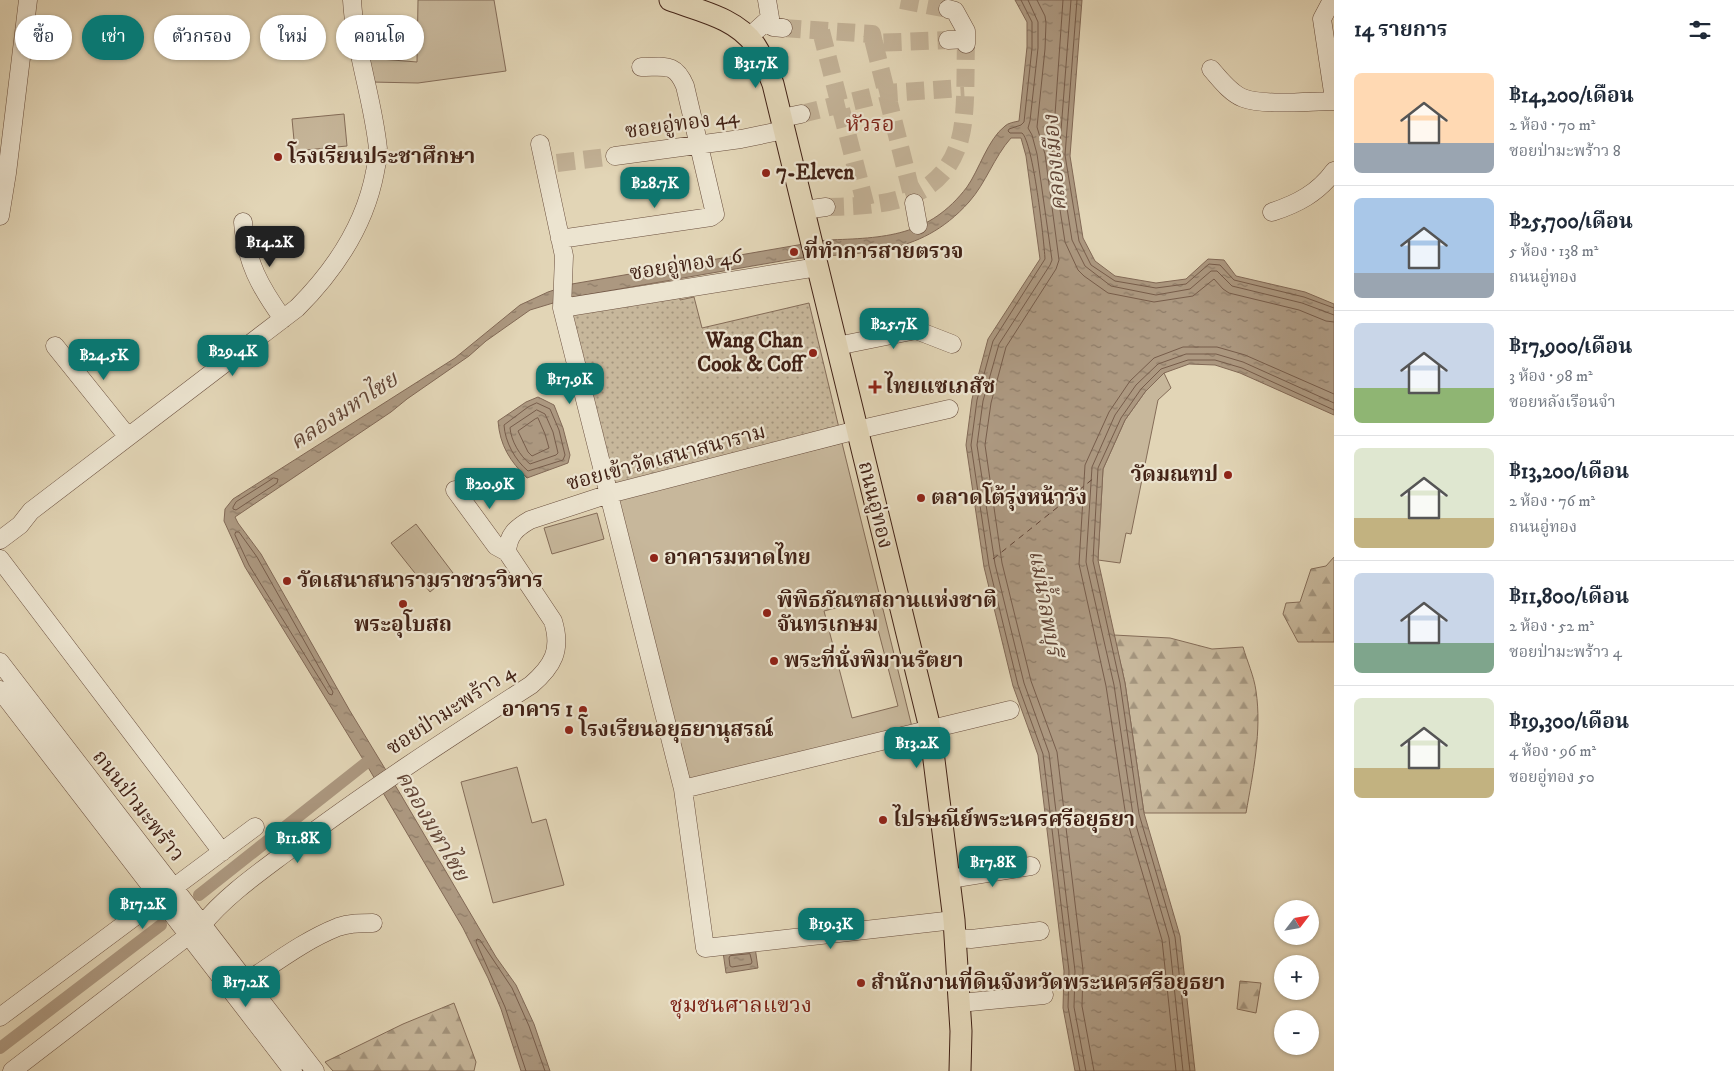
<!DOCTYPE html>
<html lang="th">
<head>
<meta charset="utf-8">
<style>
	body { margin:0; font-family:"IM FELL DW Pica","Noto Serif Thai",serif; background:#f6f6f7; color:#1f2937; height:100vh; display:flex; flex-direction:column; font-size:19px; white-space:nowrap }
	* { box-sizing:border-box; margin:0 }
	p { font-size:16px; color:#747a83 }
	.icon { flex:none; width:28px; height:28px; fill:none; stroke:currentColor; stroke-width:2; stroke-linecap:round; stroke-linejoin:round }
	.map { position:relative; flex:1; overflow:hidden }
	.sheet { display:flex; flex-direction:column; background:#fff; width:400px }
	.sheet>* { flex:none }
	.top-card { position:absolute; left:15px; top:15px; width:475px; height:45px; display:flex; gap:10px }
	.needle { width:32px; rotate:59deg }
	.fabs { position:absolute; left:1274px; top:900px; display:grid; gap:10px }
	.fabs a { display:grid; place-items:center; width:45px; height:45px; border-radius:50%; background:#fff; box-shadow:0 1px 4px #0004; font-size:25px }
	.price { position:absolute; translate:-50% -42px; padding:0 11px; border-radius:10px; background:#0f766e; color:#fff; font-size:16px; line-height:32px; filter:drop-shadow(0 1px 2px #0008) }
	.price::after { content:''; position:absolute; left:50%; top:30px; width:15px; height:11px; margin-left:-8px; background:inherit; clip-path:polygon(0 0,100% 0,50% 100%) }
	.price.on { background:#222; color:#fff }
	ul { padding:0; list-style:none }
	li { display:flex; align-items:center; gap:15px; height:125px; padding:0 20px }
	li+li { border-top:1px solid #e0e1e3 }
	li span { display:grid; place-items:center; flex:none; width:140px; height:100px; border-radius:8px; color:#555 }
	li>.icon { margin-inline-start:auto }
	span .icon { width:60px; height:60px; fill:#fffc; stroke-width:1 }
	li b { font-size:21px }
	h2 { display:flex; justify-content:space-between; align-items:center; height:60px; padding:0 20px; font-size:21px }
	.pill { padding:0 18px; border-radius:22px; background:#fff; box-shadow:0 1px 4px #0004; font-size:18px; line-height:45px }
	.pill.on { background:#0f766e; color:#fff }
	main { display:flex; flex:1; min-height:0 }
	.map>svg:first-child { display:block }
	.grass { fill:#c7b79b; stroke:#846c58; fill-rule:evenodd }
	.forest { fill:url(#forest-firs); stroke:#846c58 }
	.park { fill:url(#park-dots); stroke:#846c58 }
	.water { fill:url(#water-ripples); stroke:#826956 }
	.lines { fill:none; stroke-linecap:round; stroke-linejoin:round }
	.shore { stroke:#775d4b; stroke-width:1 }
	.canal { stroke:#ac9880; stroke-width:12 }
	.ferry { stroke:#624536; stroke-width:1; stroke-dasharray:6 5; stroke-linecap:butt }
	.minor-tunnel { stroke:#c2b196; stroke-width:18; stroke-dasharray:18 9; stroke-linecap:butt }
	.minor-casing { stroke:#6a4f3e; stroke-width:19 }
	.major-casing { stroke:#422216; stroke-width:23 }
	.minor { stroke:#ece4d0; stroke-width:18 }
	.major { stroke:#e2d5b6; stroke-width:21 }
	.poi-dot { fill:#8f2418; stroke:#ece4d0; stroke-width:2 }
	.labels { text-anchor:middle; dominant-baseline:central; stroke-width:4.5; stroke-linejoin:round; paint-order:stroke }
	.street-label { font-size:21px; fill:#422216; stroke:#ece4d0 }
	.poi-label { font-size:21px; font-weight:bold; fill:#422216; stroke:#ece4d0; text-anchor:start }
	.neighbourhood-label { font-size:22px; fill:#7a1f14; stroke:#ece4d0 }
	.water-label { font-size:22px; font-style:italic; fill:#624536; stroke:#ece4d0 }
</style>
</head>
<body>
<main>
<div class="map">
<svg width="1334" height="1071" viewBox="0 0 1334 1071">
	<defs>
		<pattern id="forest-firs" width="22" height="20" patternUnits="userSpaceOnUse" patternTransform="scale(1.25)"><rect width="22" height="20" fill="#c7b79b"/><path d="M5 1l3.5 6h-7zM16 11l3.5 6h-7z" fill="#a3947d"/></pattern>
		<pattern id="park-dots" width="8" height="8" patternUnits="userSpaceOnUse" patternTransform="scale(1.25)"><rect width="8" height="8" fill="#c7b79b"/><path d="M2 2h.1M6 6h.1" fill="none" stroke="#a3947d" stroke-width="1.8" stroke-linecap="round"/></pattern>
		<pattern id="water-ripples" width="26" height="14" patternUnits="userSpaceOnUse" patternTransform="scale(1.25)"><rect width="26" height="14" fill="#ac9880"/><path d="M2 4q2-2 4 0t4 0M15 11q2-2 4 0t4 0" fill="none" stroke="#8e7c68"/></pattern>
	</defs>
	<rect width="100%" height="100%" fill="#e2d5b6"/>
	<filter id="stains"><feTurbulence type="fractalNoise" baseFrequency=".004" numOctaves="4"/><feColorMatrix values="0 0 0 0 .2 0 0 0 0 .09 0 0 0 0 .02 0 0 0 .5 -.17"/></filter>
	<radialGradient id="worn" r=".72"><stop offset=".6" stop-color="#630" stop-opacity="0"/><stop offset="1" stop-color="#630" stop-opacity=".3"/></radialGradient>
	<path class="grass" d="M 418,0 L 494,0 L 506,71 L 418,83 L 371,82 L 368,58 L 417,62 Z
		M 344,114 L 347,146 L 295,151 L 292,119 Z
		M 1164,373 L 1171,388 L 1158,400 L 1131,534 L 1126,533 L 1120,563 L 1098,560 L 1103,469 L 1125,420 L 1145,392 Z
		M 842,443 L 912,727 L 690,782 L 618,499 ZM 870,599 L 898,706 L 852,718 L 824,611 Z
		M 597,513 L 604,539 L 552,554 L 544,528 Z
		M 416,524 L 453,573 L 430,592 L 391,543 Z
		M 517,767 L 532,823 L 546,819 L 564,885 L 493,903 L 461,782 Z"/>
	<path class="forest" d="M 1334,557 L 1334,642 L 1298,642 L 1283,614 L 1286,603 L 1300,602 L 1311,569 L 1326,566 Z
		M 1114,635 L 1170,638 L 1212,649 L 1243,647 C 1247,661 1254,676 1256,691 C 1262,731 1253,773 1246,813 L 1144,813 L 1125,683 Z
		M 1240,981 L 1261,983 L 1256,1013 L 1237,1009 Z
		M 454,1003 L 476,1062 L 474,1071 L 333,1071 L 325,1062 L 403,1024 Z"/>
	<path class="park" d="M 694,297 L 702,328 L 809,303 L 839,428 L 615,486 L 571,313 L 680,298 L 680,300 Z"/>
	<path class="water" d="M 1015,0 L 1082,0 L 1070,156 L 1083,238 L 1095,261 L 1115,276 L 1156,283 L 1186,279 L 1208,259 L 1224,260 L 1236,276 L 1305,292 L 1334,304 L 1334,415 L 1240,373 L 1215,365 L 1189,364 L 1164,373 L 1145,392 L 1125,420 L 1103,469 L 1098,560 L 1125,683 L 1144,813 L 1180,936 L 1195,1071 L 1075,1071 L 1063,1008 L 1064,971 L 1038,755 L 1013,686 L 984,567 L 966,445 L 972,399 L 988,339 L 1040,259 L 1026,156 L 1021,138 L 1011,138 C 994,157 986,183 969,202 C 918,259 862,251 793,259 L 573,297 L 530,310 L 486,341 L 469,356 L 407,399 L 391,412 L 235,517 L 238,523 L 261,554 L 350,711 L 401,795 L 496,957 L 516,985 L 534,1024 L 550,1071 L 521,1071 L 501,1009 L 488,978 L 463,928 L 369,769 L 245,567 L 224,521 L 225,509 L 233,499 L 455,358 L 520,305 L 548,292 L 572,284 L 827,240 C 884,238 929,237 967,187 C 979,170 988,139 1005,126 C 1008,123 1014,122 1019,121 L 1027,47 L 1027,22 Z
		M 538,397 L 554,405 L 563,428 L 570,455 L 568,463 L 527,478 C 510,461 500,446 498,421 L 526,402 Z
		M 755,947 L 758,968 L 726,973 L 723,952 Z"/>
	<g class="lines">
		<path class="shore" d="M 1021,0 L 1032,22 L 1032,48 L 1024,122 L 1021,125 L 1009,129 L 1008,131 L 1010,133 L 1022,133 C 1033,142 1044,240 1045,259 L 993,341 L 977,400 L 971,445 L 989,566 L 1018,685 L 1043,754 L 1069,971 L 1068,1007 L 1080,1071
			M 1028,0 L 1038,22 L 1038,48 L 1030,121 L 1028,128 L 1032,135 L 1037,154 L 1052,260 L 1050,265 L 999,344 L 983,401 L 977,445 L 995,564 L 1024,683 L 1049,753 L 1075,971 L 1074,1007 L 1086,1071
			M 1037,0 L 1045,16 L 1046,23 L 1045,49 L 1037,127 L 1045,154 L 1059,260 L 1056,269 L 1006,347 L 991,403 L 985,445 L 1002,563 L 1031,681 L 1057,752 L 1083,970 L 1082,1006 L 1094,1071
			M 1063,0 L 1052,158 L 1065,242 L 1078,270 L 1084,276 L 1108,293 L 1154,302 L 1193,296 L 1214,279 L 1223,289 L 1229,293 L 1299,310 L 1326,321 L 1334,322
			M 1071,0 L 1059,157 L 1072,240 L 1085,266 L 1111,286 L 1156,295 L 1190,289 L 1211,271 L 1217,271 L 1232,286 L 1302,303 L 1334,315
			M 1077,0 L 1065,155 L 1079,241 L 1091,265 L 1115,281 L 1156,288 L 1186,284 L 1209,264 L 1220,265 L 1234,280 L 1304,297 L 1334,308
			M 537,403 L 550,409 L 559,430 L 565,455 L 563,460 L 528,471 C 515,460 505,442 504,425 L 528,407 Z
			M 537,410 L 545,414 L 553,432 L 558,453 L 556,455 L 530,464 C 520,456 511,441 510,428 Z
			M 538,418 L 545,434 L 549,448 L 532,456 L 528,452 L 518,431 L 535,419 Z
			M 274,478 L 278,479 L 277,483 L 236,510 L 233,509 L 233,507 L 236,502 Z
			M 236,532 L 239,532 L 257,557 L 333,692 L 332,695 L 329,694 L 249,565 L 235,535 Z
			M 750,954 L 752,962 L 751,964 L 732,967 L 730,966 L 729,958 L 730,956 Z
			M 526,1071 L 505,1007 L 476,942 L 477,939 L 480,940 L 512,988 L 529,1026 L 545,1071
			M 1176,1071 L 1162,940 L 1126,817 L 1106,686 L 1079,564 L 1085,465 L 1109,412 L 1130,381 L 1154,358 L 1183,347 L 1217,347 L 1245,355 L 1334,394
			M 1183,1071 L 1169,938 L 1133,815 L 1114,685 L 1086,562 L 1092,467 L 1115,415 L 1136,385 L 1158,364 L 1186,354 L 1216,354 L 1243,362 L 1334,403
			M 1190,1071 L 1175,937 L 1139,814 L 1120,683 L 1093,561 L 1098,468 L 1121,418 L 1141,389 L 1161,369 L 1188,360 L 1215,360 L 1242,368 L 1334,410"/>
		<path class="canal" d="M 199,895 L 371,759
			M 0,1048 L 161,925"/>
		<path class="ferry" d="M 993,559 L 1094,478"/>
		<path class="minor-tunnel" d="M 901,0 L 948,9
			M 783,28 L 872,34 L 874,43 L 948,40
			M 821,31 L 866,207
			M 874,43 L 914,203
			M 801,114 L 887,93 L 964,88
			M 557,163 L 615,156
			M 826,207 C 882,206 942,203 960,139 C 967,113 965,71 966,44"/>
		<defs>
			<path id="minor" d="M 1332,0 L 1322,19 L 1334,99
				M 948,9 L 955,11 L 966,31 L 966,44
				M 766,22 L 773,27 L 783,28
				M 749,37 L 770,18 L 767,0
				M 948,40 L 966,39
				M 1211,69 C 1220,79 1230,93 1243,98 C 1264,106 1310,101 1334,101
				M 782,118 L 801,114
				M 540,144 L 564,256 L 562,308 L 683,789 L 705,948 L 954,920
				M 615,156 L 741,139 L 784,130
				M 914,203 L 918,225
				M 804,210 L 826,207
				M 1272,212 C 1297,204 1318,193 1334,171
				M 0,216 L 7,173 L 28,0
				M 243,222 C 246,262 260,287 283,319
				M 560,239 L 711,217 L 715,214 L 685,86 C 675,62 665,67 641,67
				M 562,308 L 818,267
				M 55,346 L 128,437
				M 837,346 L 916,330 L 952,344
				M 0,540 L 20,525 L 31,511 L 297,308 C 335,270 365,225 375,172 C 376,165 379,156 378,149 C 373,99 355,51 352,0
				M 507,552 C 508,535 516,528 530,520 L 609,494 L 857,430 L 949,409
				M 0,559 L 222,852
				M 0,662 L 315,1071
				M 0,690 L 293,1071
				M 683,789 L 1010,710
				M 950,879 L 1031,866
				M 955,938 L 971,939 L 1040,931
				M 246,982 C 275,963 305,940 338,927 C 349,923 361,923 373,923
				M 959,1003 L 1044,995
				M 0,1017 L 255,827
				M 12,1071 L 202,925 C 225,896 260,872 289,850 C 367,791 449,738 531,685 C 553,666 562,650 553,621 L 507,552 L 496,546 L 455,490"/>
			<path id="major" d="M 670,0 C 700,11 736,18 755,45 C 763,57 768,71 773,84 L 930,728 L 954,920 L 961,1031 L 960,1071"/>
		</defs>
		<use href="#minor" class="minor-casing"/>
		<use href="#major" class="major-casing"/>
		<use href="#minor" class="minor"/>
		<use href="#major" class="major"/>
	</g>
	<g class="poi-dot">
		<circle cx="278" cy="157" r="5"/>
		<circle cx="766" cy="173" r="5"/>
		<circle cx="794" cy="252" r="5"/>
		<circle cx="813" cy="353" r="5"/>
		<path d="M872.5 379.5h5v5h5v5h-5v5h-5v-5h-5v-5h5z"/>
		<circle cx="1228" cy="475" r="5"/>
		<circle cx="921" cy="498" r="5"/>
		<circle cx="654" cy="558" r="5"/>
		<circle cx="287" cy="581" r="5"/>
		<circle cx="403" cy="604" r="5"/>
		<circle cx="767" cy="613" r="5"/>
		<circle cx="774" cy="661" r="5"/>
		<circle cx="583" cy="710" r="5"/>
		<circle cx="569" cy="730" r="5"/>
		<circle cx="883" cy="820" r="5"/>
		<circle cx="861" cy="983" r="5"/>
	</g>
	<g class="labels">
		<g class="street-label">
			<text transform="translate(682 124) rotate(-8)">ซอยอู่ทอง 44</text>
			<text transform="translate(686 265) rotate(-9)">ซอยอู่ทอง 46</text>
			<text transform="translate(666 458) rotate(-15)">ซอยเข้าวัดเสนาสนาราม</text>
			<text transform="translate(875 505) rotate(76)">ถนนอู่ทอง</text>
			<text transform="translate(451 710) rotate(-33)">ซอยป่ามะพร้าว 4</text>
			<text transform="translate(138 806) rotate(52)">ถนนป่ามะพร้าว</text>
		</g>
		<g class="poi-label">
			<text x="288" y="157">โรงเรียนประชาศึกษา</text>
			<text x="776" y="173">7-Eleven</text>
			<text x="804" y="252">ที่ทำการสายตรวจ</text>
			<text x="803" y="341" text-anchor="end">Wang Chan<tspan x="803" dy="24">Cook &amp; Coff</tspan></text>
			<text x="885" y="387">ไทยแซเภสัช</text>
			<text x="1218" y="475" text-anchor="end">วัดมณฑป</text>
			<text x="931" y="498">ตลาดโต้รุ่งหน้าวัง</text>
			<text x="664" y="558">อาคารมหาดไทย</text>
			<text x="297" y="581">วัดเสนาสนารามราชวรวิหาร</text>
			<text x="777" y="601">พิพิธภัณฑสถานแห่งชาติ<tspan x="777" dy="24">จันทรเกษม</tspan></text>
			<text x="403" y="625" text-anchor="middle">พระอุโบสถ</text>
			<text x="784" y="661">พระที่นั่งพิมานรัตยา</text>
			<text x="573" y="710" text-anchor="end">อาคาร 1</text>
			<text x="579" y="730">โรงเรียนอยุธยานุสรณ์</text>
			<text x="893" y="820">ไปรษณีย์พระนครศรีอยุธยา</text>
			<text x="871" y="983">สำนักงานที่ดินจังหวัดพระนครศรีอยุธยา</text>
		</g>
		<g class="neighbourhood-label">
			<text x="870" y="124">หัวรอ</text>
			<text x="741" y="1005">ชุมชนศาลแขวง</text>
		</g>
		<g class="water-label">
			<text transform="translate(1055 163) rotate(-95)">คลองเมือง</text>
			<text transform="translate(344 411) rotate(-33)">คลองมหาไชย</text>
			<text transform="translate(1045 603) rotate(80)">แม่น้ำลพบุรี</text>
			<text transform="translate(432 826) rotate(60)">คลองมหาไชย</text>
		</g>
	</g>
	<rect width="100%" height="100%" filter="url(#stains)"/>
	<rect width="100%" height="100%" fill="url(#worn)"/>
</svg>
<div class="fabs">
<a><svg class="needle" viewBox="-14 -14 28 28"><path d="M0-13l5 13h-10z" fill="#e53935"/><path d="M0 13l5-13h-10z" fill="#747a83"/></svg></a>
<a>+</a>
<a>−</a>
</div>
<b class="price" style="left:756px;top:89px">฿31.7K</b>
<b class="price" style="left:655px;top:209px">฿28.7K</b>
<b class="price on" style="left:270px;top:268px">฿14.2K</b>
<b class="price" style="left:894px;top:350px">฿25.7K</b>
<b class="price" style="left:233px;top:377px">฿29.4K</b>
<b class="price" style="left:104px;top:381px">฿24.5K</b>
<b class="price" style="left:570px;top:405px">฿17.9K</b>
<b class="price" style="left:490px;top:510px">฿20.9K</b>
<b class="price" style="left:917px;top:769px">฿13.2K</b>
<b class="price" style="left:298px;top:864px">฿11.8K</b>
<b class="price" style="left:993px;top:888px">฿17.8K</b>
<b class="price" style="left:143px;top:930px">฿17.2K</b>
<b class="price" style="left:831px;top:950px">฿19.3K</b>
<b class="price" style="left:246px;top:1008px">฿17.2K</b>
<div class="top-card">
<a class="pill">ซื้อ</a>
<a class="pill on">เช่า</a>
<a class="pill">ตัวกรอง</a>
<a class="pill">ใหม่</a>
<a class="pill">คอนโด</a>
</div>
</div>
<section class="sheet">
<h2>14 รายการ<svg class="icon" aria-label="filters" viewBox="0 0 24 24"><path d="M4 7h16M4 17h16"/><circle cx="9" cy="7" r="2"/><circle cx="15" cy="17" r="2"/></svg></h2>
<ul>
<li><span style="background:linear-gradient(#ffd9b3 70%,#9aa5b1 0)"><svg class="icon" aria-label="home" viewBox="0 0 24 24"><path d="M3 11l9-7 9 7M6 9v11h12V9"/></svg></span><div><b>฿14,200/เดือน</b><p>2 ห้อง · 70 m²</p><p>ซอยป่ามะพร้าว 8</p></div></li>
<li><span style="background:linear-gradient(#a9c7e8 75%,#9aa5b1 0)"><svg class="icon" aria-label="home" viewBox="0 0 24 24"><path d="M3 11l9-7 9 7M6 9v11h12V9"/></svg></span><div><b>฿25,700/เดือน</b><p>5 ห้อง · 138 m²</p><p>ถนนอู่ทอง</p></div></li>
<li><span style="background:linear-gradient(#c9d6e8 65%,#8fb573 0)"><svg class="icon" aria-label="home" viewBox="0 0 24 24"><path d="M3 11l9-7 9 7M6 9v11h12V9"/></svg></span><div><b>฿17,900/เดือน</b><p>3 ห้อง · 98 m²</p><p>ซอยหลังเรือนจำ</p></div></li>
<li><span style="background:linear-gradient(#dfe7d0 70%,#c2b280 0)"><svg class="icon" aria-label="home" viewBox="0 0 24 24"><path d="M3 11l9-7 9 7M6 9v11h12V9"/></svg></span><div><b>฿13,200/เดือน</b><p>2 ห้อง · 76 m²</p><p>ถนนอู่ทอง</p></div></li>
<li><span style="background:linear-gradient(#c9d6e8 70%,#7fa58c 0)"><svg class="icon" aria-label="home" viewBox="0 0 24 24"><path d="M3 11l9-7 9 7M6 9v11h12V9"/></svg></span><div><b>฿11,800/เดือน</b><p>2 ห้อง · 52 m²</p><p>ซอยป่ามะพร้าว 4</p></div></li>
<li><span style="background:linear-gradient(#dfe7d0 70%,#c2b280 0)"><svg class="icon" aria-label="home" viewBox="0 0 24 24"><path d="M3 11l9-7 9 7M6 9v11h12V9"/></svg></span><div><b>฿19,300/เดือน</b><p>4 ห้อง · 96 m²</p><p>ซอยอู่ทอง 50</p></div></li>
</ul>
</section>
</main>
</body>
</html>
